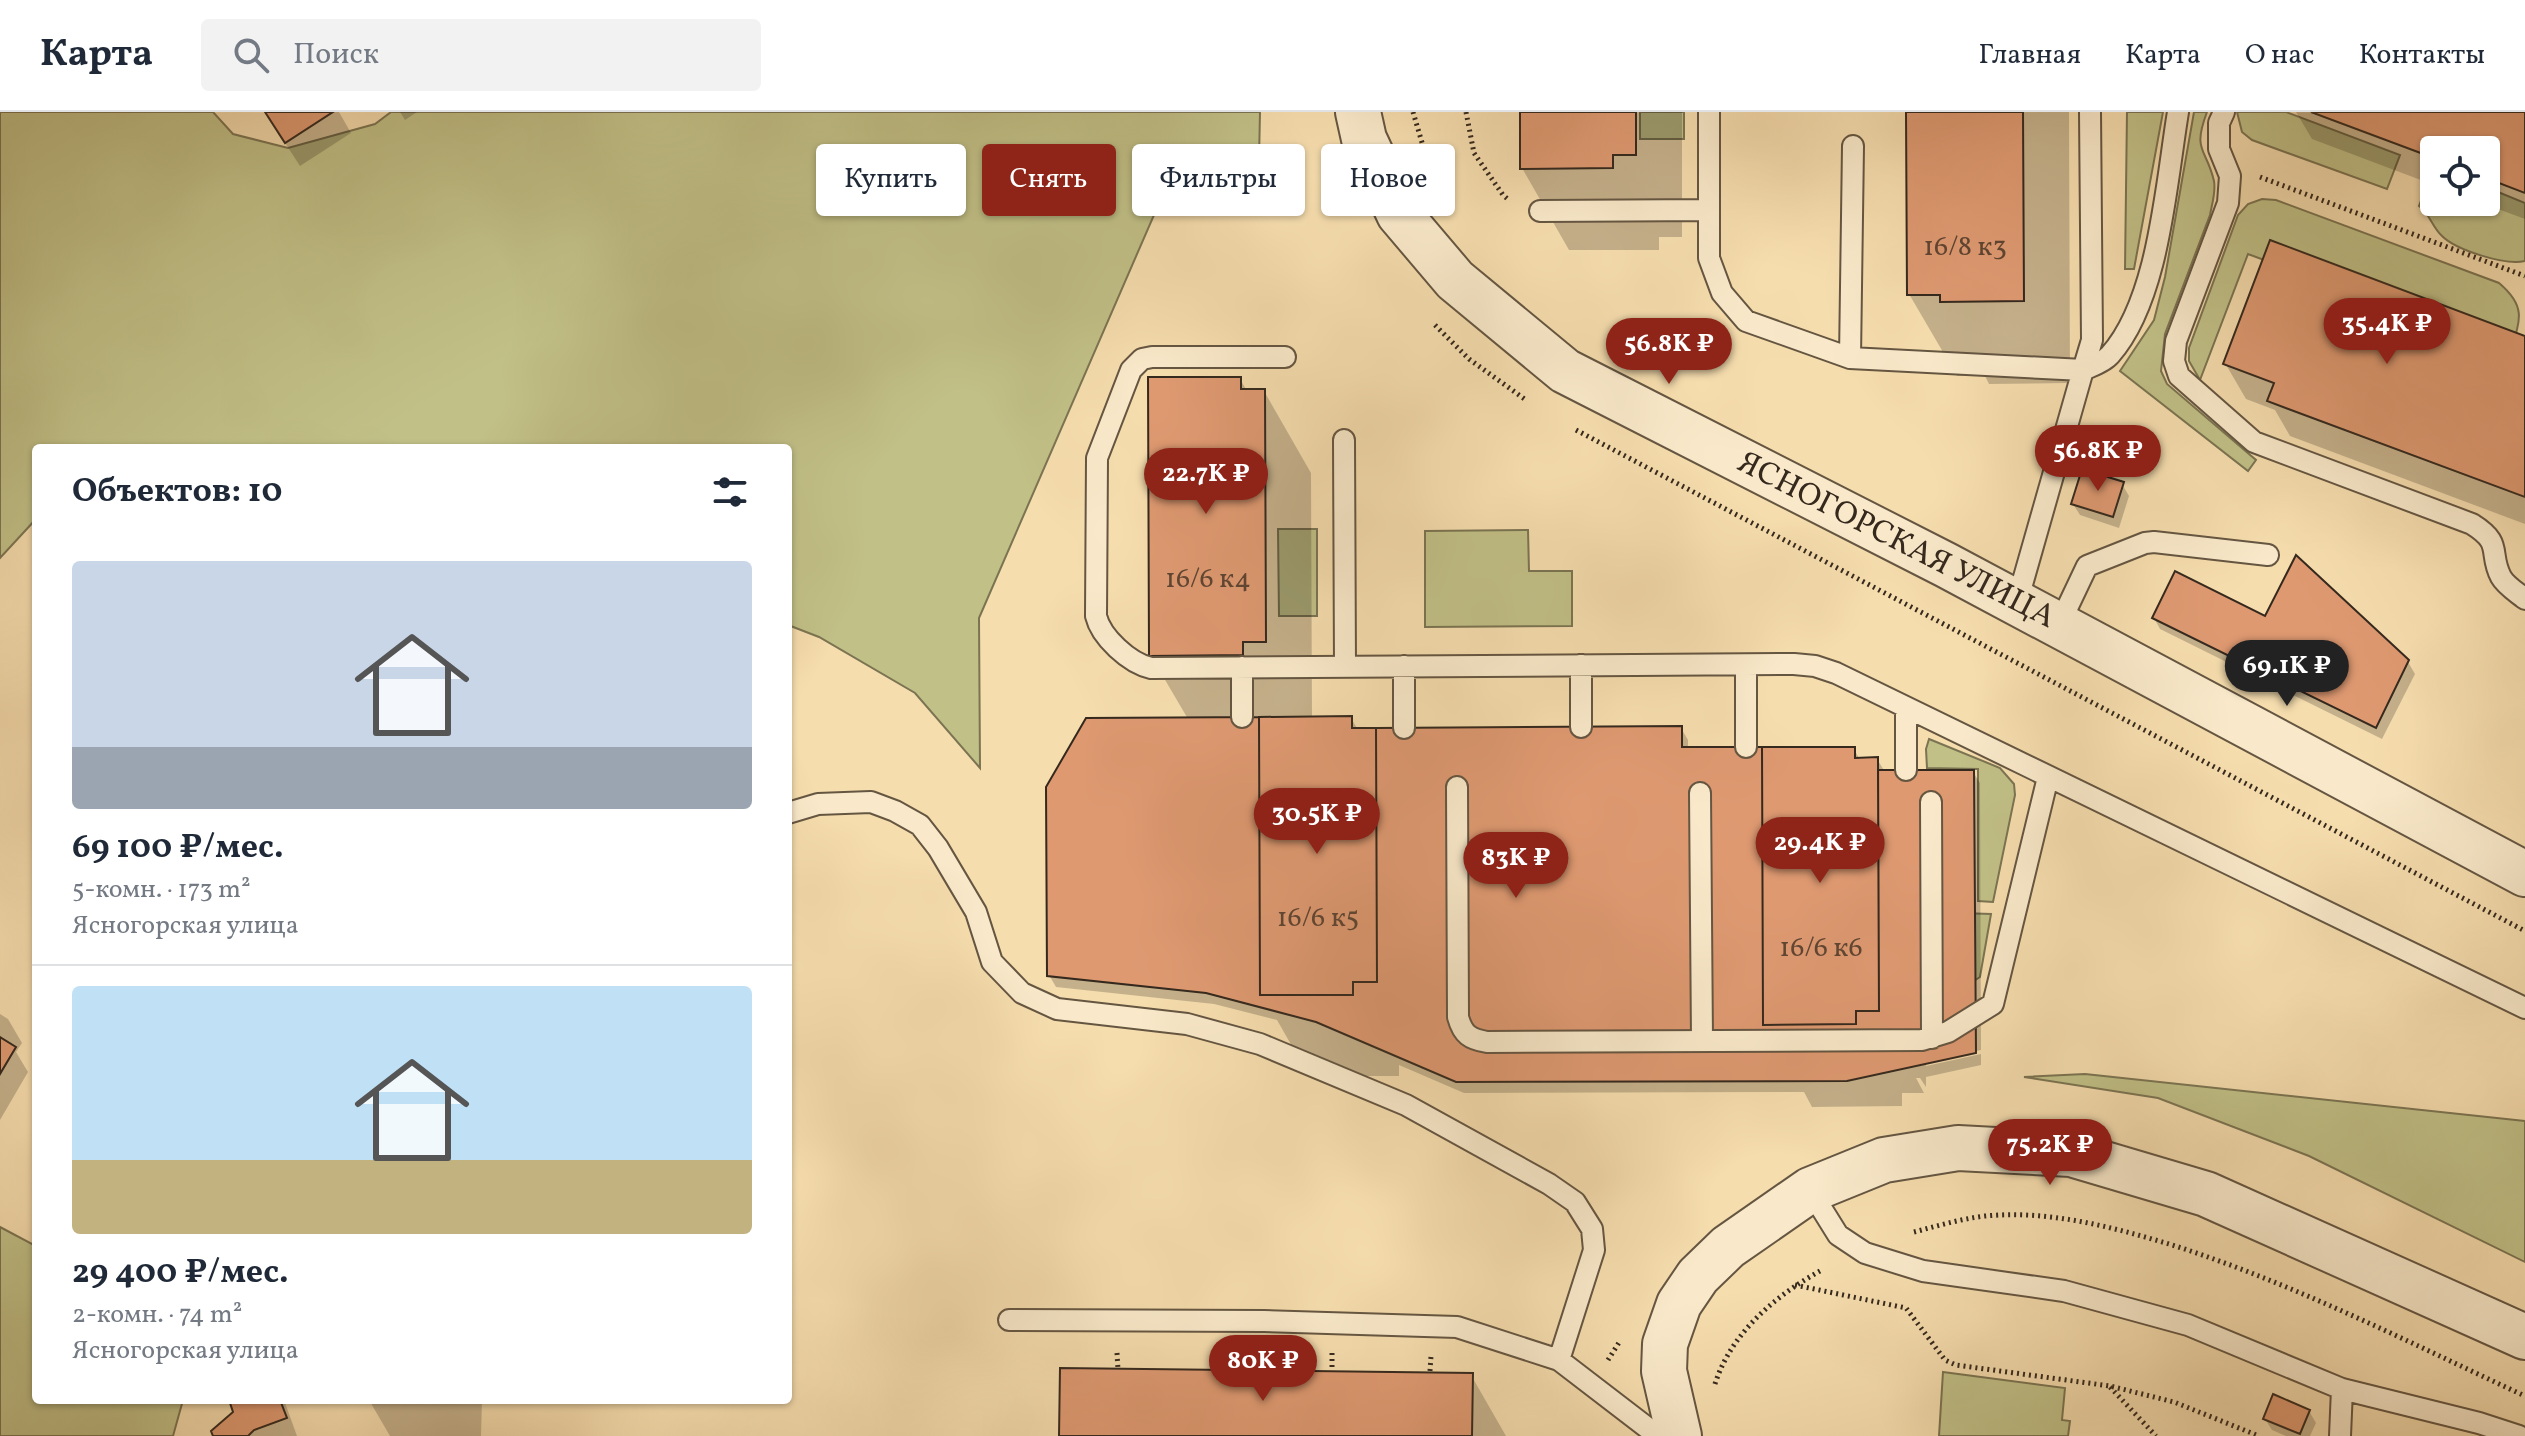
<!DOCTYPE html>
<html lang="ru">
<head>
<meta charset="utf-8">
<style>
	body { margin:0; font-family:Vollkorn,serif; background:#f2f2f3; color:#1f2937; height:100vh; display:flex; flex-direction:column; font-size:30px; white-space:nowrap }
	* { box-sizing:border-box; margin:0 }
	p { font-size:26px; color:#747a83 }
	.icon { flex:none; width:44px; height:44px; fill:none; stroke:currentColor; stroke-width:2; stroke-linecap:round; stroke-linejoin:round }
	.map { position:relative; flex:1; overflow:hidden }
	.panel { position:absolute; left:32px; top:332px; width:760px; height:960px; display:flex; flex-direction:column; background:#fff; border-radius:8px; box-shadow:0 2px 6px #0004 }
	.panel>* { flex:none }
	.guide { position:absolute; left:816px; top:32px; width:760px; height:72px; display:flex; gap:16px }
	.controls { position:absolute; left:2420px; top:24px; display:grid; gap:16px }
	.controls a { display:grid; place-items:center; width:80px; height:80px; border-radius:8px; background:#fff; box-shadow:0 2px 6px #0004; font-size:40px }
	.price { position:absolute; translate:-50% -68px; padding:0 18px; border-radius:28px; background:#8f2418; color:#fff; font-size:26px; line-height:52px; filter:drop-shadow(0 2px 4px #0008) }
	.price::after { content:''; position:absolute; left:50%; top:48px; width:24px; height:18px; margin-left:-12px; background:inherit; clip-path:polygon(0 0,100% 0,50% 100%) }
	.price.active { background:#222; color:#fff }
	ul { padding:0; list-style:none }
	li { display:grid; align-content:center; gap:16px; height:424px; padding:0 40px }
	li+li { border-top:2px solid #e0e1e3 }
	li span { display:grid; place-items:center; height:248px; border-radius:8px; color:#555 }
	li>.icon { margin-inline-start:auto }
	span .icon { width:144px; height:144px; fill:#fffc; stroke-width:1 }
	li b { font-size:34px }
	h2 { display:flex; justify-content:space-between; align-items:center; height:96px; padding:0 40px; font-size:34px }
	.chip { padding:0 28px; border-radius:8px; background:#fff; box-shadow:0 2px 6px #0004; font-size:28px; line-height:72px }
	.chip.active { background:#8f2418; color:#fff }
	header { display:flex; align-items:center; gap:48px; box-sizing:border-box; height:112px; padding:0 40px; background:#fff; border-bottom:2px solid #e0e1e3 }
	header strong { font-size:38px }
	nav { display:flex; gap:44px; margin-inline-start:auto; font-size:28px }
	.search { width:560px; height:72px; background:#f2f2f3; display:flex; align-items:center; gap:20px; box-sizing:border-box; padding:0 28px; border-radius:8px; color:#747a83; font-size:30px }
	.map>svg:first-child { display:block }
	.green { fill:#c1c087; stroke:#7b7452; stroke-width:2 }
	.shadow { fill:#0003 }
	.building { fill:#de9971; stroke:#35291e; stroke-width:2 }
	.lines { fill:none; stroke-linecap:round; stroke-linejoin:round }
	.service-casing { stroke:#655642; stroke-width:24 }
	.tertiary-casing { stroke:#655642; stroke-width:48 }
	.path { stroke:#35291e; stroke-width:5; stroke-dasharray:2 4; stroke-linecap:butt }
	.service { stroke:#f9e9ca; stroke-width:20 }
	.tertiary { stroke:#f9e9ca; stroke-width:44 }
	.labels { text-anchor:middle; dominant-baseline:central; stroke-width:7; stroke-linejoin:round; paint-order:stroke }
	.number-label { font-size:28px; fill:#5f4533 }
	.street-label { font-size:32px; fill:#35291e; stroke:#f9e9ca }
</style>
</head>
<body>
<header>
<strong>Карта</strong>
<div class="search"><svg class="icon" aria-label="search" viewBox="0 0 24 24"><circle cx="10" cy="10" r="6"/><path d="M15 15l6 6"/></svg>Поиск</div>
<nav><a>Главная</a><a>Карта</a><a>О нас</a><a>Контакты</a></nav>
</header>
<div class="map">
<svg width="2525" height="1324" viewBox="0 0 2525 1324">
	<rect width="100%" height="100%" fill="#f6ddae"/>
	<filter id="stains"><feTurbulence type="fractalNoise" baseFrequency=".0025" numOctaves="4"/><feColorMatrix values="0 0 0 0 .2 0 0 0 0 .09 0 0 0 0 .02 0 0 0 .5 -.17"/></filter>
	<radialGradient id="worn" r=".72"><stop offset=".6" stop-color="#630" stop-opacity="0"/><stop offset="1" stop-color="#630" stop-opacity=".3"/></radialGradient>
	<path class="green" d="M 0,0 L 213,0 L 233,22 L 288,36 L 375,12 L 391,0 L 1260,0 L 1258,97 L 1157,96 L 979,506 L 980,656 L 915,581 L 819,525 L 788,513 L 788,336 L 36,336 L 36,407 L 0,446 Z
		M 1640,0 L 1684,0 L 1684,27 L 1640,27 Z
		M 2127,0 L 2163,0 L 2134,157 L 2125,157 Z
		M 2194,0 L 2207,0 C 2192,40 2206,35 2214,69 C 2216,80 2212,92 2210,103 L 2165,222 L 2161,259 L 2167,272 L 2256,348 L 2248,359 L 2120,259 L 2154,208 L 2165,165 Z
		M 2237,0 L 2286,0 L 2400,43 L 2387,77 L 2252,28 L 2242,20 Z
		M 2434,55 L 2434,90 L 2486,90 L 2486,75 L 2525,91 L 2525,149 C 2506,154 2456,138 2442,124 C 2432,115 2430,102 2419,94 Z
		M 2262,87 L 2276,88 L 2499,171 C 2525,193 2522,206 2510,239 L 2248,142 L 2200,268 L 2189,249 L 2189,236 L 2238,103 L 2248,92 Z
		M 1278,417 L 1317,417 L 1317,504 L 1279,504 Z
		M 1528,418 L 1529,459 L 1572,459 L 1572,514 L 1425,515 L 1425,419 Z
		M 1929,627 L 2000,656 L 2014,672 L 2015,683 L 1993,790 L 1978,789 L 1978,657 L 1927,656 L 1926,637 Z
		M 1959,801 L 1991,802 L 1980,865 L 1955,881 Z
		M 2085,962 L 2525,1009 L 2525,1150 L 2309,1044 L 2158,986 L 2024,965 Z
		M 0,1115 L 36,1134 L 36,1288 L 183,1288 L 173,1324 L 0,1324 Z
		M 1943,1260 L 2065,1276 L 2062,1308 L 2070,1309 L 2068,1324 L 1939,1324 Z"/>
	<path class="shadow" d="M 265,0 L 339,0 L 351,21 L 300,54 Z
		M 400,0 L 417,0 L 405,8 Z
		M 1522,0 L 1682,0 L 1682,125 L 1659,125 L 1659,138 L 1569,138 L 1522,56 Z
		M 1908,0 L 2069,0 L 2070,271 L 1989,272 L 1985,264 L 1957,264 L 1909,182 Z
		M 2296,0 L 2525,0 L 2525,107 L 2479,90 L 2486,90 L 2486,38 L 2434,38 L 2434,73 L 2312,27 Z
		M 2525,226 L 2525,412 L 2290,324 L 2275,298 L 2246,287 L 2225,251 Z
		M 1240,267 L 1247,279 L 1264,279 L 1311,361 L 1312,606 L 1351,606 L 1358,618 L 1681,616 L 1688,628 L 1688,637 L 1854,637 L 1860,648 L 1877,647 L 1885,660 L 1973,660 L 1980,671 L 1981,938 L 1926,950 L 1926,954 L 1981,942 L 1981,953 L 1926,965 L 1926,975 L 1920,966 L 1916,966 L 1924,981 L 1902,981 L 1902,994 L 1812,995 L 1804,980 L 1464,981 L 1399,953 L 1399,964 L 1309,964 L 1277,908 L 1214,892 L 1056,875 L 1049,863 L 1188,607 L 1151,544 Z
		M 2122,372 L 2129,384 L 2119,416 L 2080,403 L 2073,392 Z
		M 2154,506 L 2266,507 L 2408,550 L 2415,562 L 2382,627 L 2160,517 Z
		M 0,902 L 8,907 L 22,931 L 16,940 L 28,960 L 0,1008 Z
		M 1471,1263 L 1506,1324 L 1061,1324 Z
		M 231,1288 L 284,1288 L 297,1324 L 215,1324 L 236,1300 Z
		M 369,1288 L 482,1288 L 481,1324 L 390,1324 Z
		M 2309,1299 L 2316,1311 L 2310,1324 L 2286,1324 L 2272,1318 L 2265,1307 Z"/>
	<path class="building" d="M 265,0 L 333,0 L 285,31 Z
		M 1520,0 L 1636,0 L 1636,43 L 1613,43 L 1613,56 L 1520,57 Z
		M 1906,0 L 2023,0 L 2024,189 L 1940,190 L 1940,183 L 1907,183 Z
		M 2311,0 L 2525,0 L 2525,81 L 2486,66 L 2486,38 L 2434,38 L 2434,46 Z
		M 2270,128 L 2525,224 L 2525,385 L 2267,289 L 2274,271 L 2223,252 Z
		M 1148,265 L 1241,265 L 1241,277 L 1265,277 L 1266,530 L 1243,530 L 1243,543 L 1149,544 Z
		M 2082,357 L 2124,370 L 2113,405 L 2071,392 Z
		M 2296,443 L 2409,548 L 2376,616 L 2152,506 L 2175,459 L 2265,504 Z
		M 1352,604 L 1352,616 L 1376,616 L 1377,870 L 1353,870 L 1353,883 L 1260,883 L 1259,605 Z
		M 1259,605 L 1260,883 L 1353,883 L 1353,870 L 1377,870 L 1376,616 L 1682,614 L 1682,635 L 1762,635 L 1763,913 L 1856,912 L 1856,899 L 1879,899 L 1878,658 L 1974,658 L 1976,941 L 1847,969 L 1456,970 L 1316,910 L 1206,881 L 1047,864 L 1046,675 L 1086,606 Z
		M 1762,635 L 1855,635 L 1855,646 L 1878,645 L 1879,899 L 1856,899 L 1856,912 L 1763,913 Z
		M 0,925 L 16,935 L 0,962 Z
		M 1060,1256 L 1473,1261 L 1472,1324 L 1059,1324 Z
		M 2273,1282 L 2310,1298 L 2300,1322 L 2263,1307 Z
		M 229,1288 L 280,1288 L 287,1306 L 254,1318 L 248,1324 L 213,1324 L 211,1319 L 233,1300 Z
		M 367,1288 L 462,1288 L 462,1290 Z"/>
	<g class="lines">
		<defs>
			<path id="service" d="M 1709,0 L 1709,146 L 1722,181 L 1746,209 L 1850,246 L 2083,258 L 2017,490
				M 2224,0 L 2219,11 L 2219,37 L 2230,64 L 2228,91 L 2176,229 L 2174,249 L 2179,264 L 2254,330 L 2472,412 C 2504,432 2488,440 2501,465 C 2506,474 2518,481 2525,487
				M 1540,99 L 1709,98
				M 1285,245 L 1152,245 L 1142,247 L 1131,258 L 1097,346 L 1096,504 C 1101,525 1129,551 1151,556 L 1794,552 L 1815,554 L 1836,561 L 2525,896
				M 1850,246 L 1853,34
				M 2083,258 C 2092,254 2104,250 2110,243 C 2159,188 2166,72 2178,0
				M 2083,258 L 2092,228 L 2090,0
				M 1344,328 L 1345,554
				M 2059,513 L 2087,454 L 2145,431 L 2154,430 L 2268,443
				M 1581,553 L 1581,615
				M 1746,553 L 1746,635
				M 1404,554 L 1404,616
				M 1242,555 L 1242,605
				M 1906,595 L 1906,658
				M 1457,675 L 1458,905 C 1463,923 1470,927 1487,930 L 1922,928 L 1948,920 L 1993,892 L 2048,665
				M 1700,681 L 1702,928
				M 1931,690 L 1932,926
				M 788,701 L 818,692 L 871,690 L 895,699 L 920,713 L 938,736 L 976,800 L 992,850 L 1022,881 L 1057,897 L 1187,912 L 1260,932 L 1406,993 L 1549,1072 L 1575,1090 L 1592,1117 L 1594,1138 L 1559,1248
				M 1810,1078 L 1838,1123 L 1865,1141 L 1923,1159 L 2064,1179 L 2188,1213 L 2342,1277 L 2479,1311 L 2519,1324
				M 1009,1208 L 1264,1209 L 1457,1215 L 1559,1248 L 1658,1324
				M 2340,1324 L 2342,1277"/>
			<path id="tertiary" d="M 1358,0 L 1364,27 L 1399,102 L 1455,168 L 1565,259 L 1946,453 L 2525,762
				M 1679,1324 L 1664,1259 L 1665,1232 L 1679,1192 L 1698,1164 L 1728,1135 L 1810,1078 L 1884,1048 L 1958,1036 L 2071,1042 L 2206,1082 L 2525,1225"/>
		</defs>
		<use href="#service" class="service-casing"/>
		<use href="#tertiary" class="tertiary-casing"/>
		<path class="path" d="M 1413,0 L 1428,51
			M 1466,0 L 1474,41 L 1503,83 L 1510,89
			M 2260,65 L 2525,164
			M 1435,213 L 1469,247 L 1526,288
			M 1576,318 L 2525,819
			M 1914,1120 C 1937,1114 1960,1107 1985,1104 C 2047,1098 2109,1114 2169,1132 C 2293,1171 2408,1230 2525,1284
			M 1795,1173 L 1906,1196 L 1945,1248 L 1956,1253 L 2110,1274 L 2174,1290 L 2259,1324
			M 1225,1240 L 1225,1259
			M 1117,1241 L 1118,1258
			M 1332,1241 L 1332,1260
			M 1608,1248 L 1620,1229
			M 1430,1259 L 1431,1244
			M 1715,1272 C 1731,1221 1775,1184 1820,1159
			M 2110,1275 L 2156,1324"/>
		<use href="#service" class="service"/>
		<use href="#tertiary" class="tertiary"/>
	</g>
	<g class="labels">
		<g class="number-label">
			<text x="1965" y="135">16/8 к3</text>
			<text x="1208" y="467">16/6 к4</text>
			<text x="1318" y="806">16/6 к5</text>
			<text x="1821" y="836">16/6 к6</text>
		</g>
		<g class="street-label">
			<text transform="translate(1896 429) rotate(27)">ЯСНОГОРСКАЯ УЛИЦА</text>
		</g>
	</g>
	<rect width="100%" height="100%" filter="url(#stains)"/>
	<rect width="100%" height="100%" fill="url(#worn)"/>
</svg>
<div class="controls">
<a><svg class="icon" aria-label="locate" viewBox="0 0 24 24"><circle cx="12" cy="12" r="6"/><path d="M12 2v4M12 18v4M2 12h4M18 12h4"/></svg></a>
</div>
<b class="price" style="left:2387px;top:254px">35.4K ₽</b>
<b class="price" style="left:1669px;top:274px">56.8K ₽</b>
<b class="price" style="left:2098px;top:381px">56.8K ₽</b>
<b class="price" style="left:1206px;top:404px">22.7K ₽</b>
<b class="price active" style="left:2287px;top:596px">69.1K ₽</b>
<b class="price" style="left:1317px;top:744px">30.5K ₽</b>
<b class="price" style="left:1820px;top:773px">29.4K ₽</b>
<b class="price" style="left:1516px;top:788px">83K ₽</b>
<b class="price" style="left:2050px;top:1075px">75.2K ₽</b>
<b class="price" style="left:1263px;top:1291px">80K ₽</b>
<div class="guide">
<a class="chip">Купить</a>
<a class="chip active">Снять</a>
<a class="chip">Фильтры</a>
<a class="chip">Новое</a>
</div>
<section class="panel">
<h2>Объектов: 10<svg class="icon" aria-label="filters" viewBox="0 0 24 24"><path d="M4 7h16M4 17h16"/><circle cx="9" cy="7" r="2"/><circle cx="15" cy="17" r="2"/></svg></h2>
<ul>
<li><span style="background:linear-gradient(#c9d6e8 75%,#9aa5b1 0)"><svg class="icon" aria-label="home" viewBox="0 0 24 24"><path d="M3 11l9-7 9 7M6 9v11h12V9"/></svg></span><div><b>69 100 ₽/мес.</b><p>5-комн. · 173 m²</p><p>Ясногорская улица</p></div></li>
<li><span style="background:linear-gradient(#bfe0f5 70%,#c2b280 0)"><svg class="icon" aria-label="home" viewBox="0 0 24 24"><path d="M3 11l9-7 9 7M6 9v11h12V9"/></svg></span><div><b>29 400 ₽/мес.</b><p>2-комн. · 74 m²</p><p>Ясногорская улица</p></div></li>
</ul>
</section>
</div>
</body>
</html>
